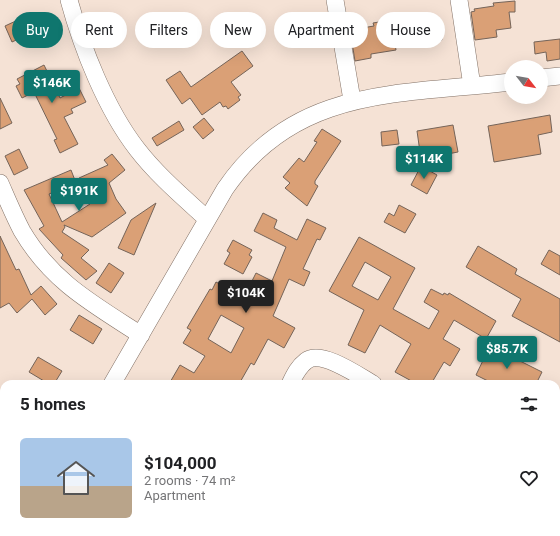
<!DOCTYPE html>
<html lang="en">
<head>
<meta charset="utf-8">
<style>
	body { margin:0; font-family:Roboto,sans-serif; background:#f6f6f6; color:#202124; height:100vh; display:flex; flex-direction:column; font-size:15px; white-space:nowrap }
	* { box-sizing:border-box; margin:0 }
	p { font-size:13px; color:#757577 }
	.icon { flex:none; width:22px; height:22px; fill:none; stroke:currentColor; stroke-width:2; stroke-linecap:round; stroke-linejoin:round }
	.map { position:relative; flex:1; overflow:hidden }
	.sheet { position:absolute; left:0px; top:380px; width:560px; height:156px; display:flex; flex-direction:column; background:#fff; border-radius:12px 12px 0 0; box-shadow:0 4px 16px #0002 }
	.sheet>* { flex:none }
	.top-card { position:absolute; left:12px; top:12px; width:536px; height:36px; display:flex; gap:8px }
	.needle { width:26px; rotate:121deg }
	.fabs { position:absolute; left:504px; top:60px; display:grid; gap:8px }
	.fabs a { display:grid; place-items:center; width:44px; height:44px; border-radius:50%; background:#fff; box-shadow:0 4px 16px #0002; font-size:20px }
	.price { position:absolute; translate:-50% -34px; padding:0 9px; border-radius:4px; background:#0f766e; color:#fff; font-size:13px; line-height:26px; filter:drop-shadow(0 1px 2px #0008) }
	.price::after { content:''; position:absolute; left:50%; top:24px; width:12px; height:9px; margin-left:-6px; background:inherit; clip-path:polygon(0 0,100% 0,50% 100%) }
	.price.selected { background:#222; color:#fff }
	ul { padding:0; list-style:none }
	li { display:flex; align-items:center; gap:12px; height:100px; padding:0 20px }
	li+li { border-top:1px solid #e0e0e0 }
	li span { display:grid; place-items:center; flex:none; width:112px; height:80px; border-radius:6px; color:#555 }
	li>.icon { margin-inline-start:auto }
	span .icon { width:48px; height:48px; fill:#fffc; stroke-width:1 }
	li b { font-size:17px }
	h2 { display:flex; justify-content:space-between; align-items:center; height:48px; padding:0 20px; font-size:17px }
	.pill { padding:0 14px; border-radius:18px; background:#fff; box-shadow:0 4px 16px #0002; font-size:14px; line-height:36px }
	.pill.selected { background:#0f766e; color:#fff }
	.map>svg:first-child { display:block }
	.building { fill:#daa076; stroke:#756459; fill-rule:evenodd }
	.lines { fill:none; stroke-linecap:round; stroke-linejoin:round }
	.minor-casing { stroke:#827166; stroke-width:18 }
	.minor { stroke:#fff; stroke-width:17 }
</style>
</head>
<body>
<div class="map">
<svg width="560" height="536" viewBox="0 0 560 536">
	<rect width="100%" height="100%" fill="#f5e2d5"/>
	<path class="building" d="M 515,1 L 515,12 L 509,12 L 511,28 L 496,30 L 497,37 L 475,40 L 471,12 L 475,11 L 474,9 L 494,6 L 493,3 Z
		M 246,17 L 255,29 L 241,40 L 232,27 Z
		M 416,18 L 417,22 L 439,18 L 442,40 L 424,44 L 424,39 L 395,44 L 396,50 L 371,54 L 371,58 L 355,61 L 350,30 L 374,26 L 373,23 L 391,20 L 391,23 Z
		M 20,19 L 27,35 L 12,42 L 5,26 Z
		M 560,39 L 560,59 L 547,61 L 546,52 L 535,54 L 534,42 Z
		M 242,51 L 253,66 L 231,82 L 241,95 L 238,97 L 240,100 L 228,109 L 226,106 L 223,107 L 220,102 L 202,115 L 190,98 L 182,104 L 166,80 L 180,71 L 191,87 Z
		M 44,65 L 60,98 L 79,88 L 86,102 L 71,109 L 73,113 L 64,117 L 78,144 L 60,153 L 54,140 L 57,139 L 34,92 L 22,98 L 16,86 L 20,84 L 17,79 Z
		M 0,98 L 12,123 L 0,129 Z
		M 550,115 L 552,132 L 538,135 L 541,154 L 494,162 L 488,126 Z
		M 204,118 L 214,130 L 203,139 L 193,127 Z
		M 179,121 L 184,130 L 157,146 L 152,138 Z
		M 453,125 L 458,152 L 421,159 L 417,131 Z
		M 322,129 L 341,141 L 315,181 L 315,184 L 318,186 L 307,206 L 285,188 L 290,183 L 283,177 L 299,158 L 304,162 L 317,142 L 314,141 Z
		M 397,130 L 399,144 L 382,146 L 381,132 Z
		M 19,149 L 28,168 L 14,175 L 5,156 Z
		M 112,154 L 125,170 L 109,183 L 116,199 L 126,213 L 92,237 L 64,225 L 65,227 L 62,232 L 89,250 L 81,258 L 97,271 L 86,280 L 61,258 L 63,255 L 39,229 L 44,226 L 24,190 L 71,170 L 76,183 L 49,194 L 62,222 L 90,204 L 79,178 L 108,165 L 104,160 Z
		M 421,166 L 437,175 L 427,194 L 411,185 Z
		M 156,203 L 134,255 L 118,248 L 131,220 Z
		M 399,205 L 416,214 L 405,233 L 384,222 L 389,213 L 394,216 Z
		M 263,213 L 277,220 L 274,228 L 297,240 L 307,219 L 326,228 L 320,240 L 317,239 L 303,269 L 310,272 L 304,286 L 289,279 L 273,316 L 295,328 L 284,348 L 268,339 L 254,365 L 251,363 L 239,384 L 169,384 L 180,365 L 194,373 L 205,356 L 183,343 L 191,330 L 187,328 L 210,289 L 212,290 L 216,282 L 244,297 L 256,273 L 272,281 L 286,247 L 254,231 ZM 221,315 L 244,328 L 231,353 L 208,339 Z
		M 0,236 L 16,270 L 19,269 L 31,295 L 41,286 L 57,304 L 45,315 L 32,299 L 17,313 L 9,303 L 0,308 Z
		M 359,237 L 415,268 L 393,309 L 429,329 L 439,311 L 424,302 L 431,289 L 443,295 L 444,293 L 448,295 L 449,293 L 496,321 L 486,339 L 454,320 L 443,339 L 460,349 L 450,366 L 444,362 L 431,384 L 417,384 L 395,372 L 411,344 L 380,325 L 365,353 L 348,345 L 364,310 L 329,291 ZM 365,262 L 391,277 L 378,300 L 352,286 Z
		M 233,240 L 252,250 L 249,255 L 252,257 L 243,274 L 224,264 L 230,253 L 227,251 Z
		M 478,246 L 517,269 L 515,274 L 560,299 L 560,342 L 512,316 L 521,299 L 466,267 Z
		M 549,250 L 560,256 L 560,275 L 541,264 Z
		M 109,263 L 124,273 L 111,293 L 96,283 Z
		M 79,315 L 102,329 L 93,344 L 70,330 Z
		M 490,346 L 542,372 L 536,384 L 494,384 L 476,375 Z
		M 38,357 L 62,371 L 54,384 L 49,384 L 29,372 Z"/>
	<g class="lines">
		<defs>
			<path id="minor" d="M 69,0 C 82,48 106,109 137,149 C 157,175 183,197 207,219
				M 335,0 L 352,100
				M 459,0 L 472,86
				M 541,78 L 560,76
				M 0,183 C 7,199 14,216 22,231 C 52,282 93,304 141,335
				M 112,384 L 225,189 C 295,86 400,95 511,82
				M 290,384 C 294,376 298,367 306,361 C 321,349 359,376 373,384
				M 556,458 L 560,451
				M 556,483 L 560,485
				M 77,532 L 85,536
				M 29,536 L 31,532
				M 203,536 L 205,532
				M 352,536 L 354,532
				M 513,536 L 516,532"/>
		</defs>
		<use href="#minor" class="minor-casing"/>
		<use href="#minor" class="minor"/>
	</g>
</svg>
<div class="fabs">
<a><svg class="needle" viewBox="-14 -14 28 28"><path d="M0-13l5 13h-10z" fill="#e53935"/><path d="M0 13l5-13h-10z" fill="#757577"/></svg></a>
</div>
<b class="price" style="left:52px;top:104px">$146K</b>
<b class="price" style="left:424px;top:180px">$114K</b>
<b class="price" style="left:79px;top:212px">$191K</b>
<b class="price selected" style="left:246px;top:314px">$104K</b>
<b class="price" style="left:507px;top:370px">$85.7K</b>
<div class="top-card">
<a class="pill selected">Buy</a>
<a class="pill">Rent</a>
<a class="pill">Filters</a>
<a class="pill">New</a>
<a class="pill">Apartment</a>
<a class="pill">House</a>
</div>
<section class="sheet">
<h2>5 homes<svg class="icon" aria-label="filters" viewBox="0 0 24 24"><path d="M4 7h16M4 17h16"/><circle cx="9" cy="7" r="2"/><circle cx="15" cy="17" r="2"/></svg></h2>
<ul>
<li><span style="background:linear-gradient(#a9c7e8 60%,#b9a48a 0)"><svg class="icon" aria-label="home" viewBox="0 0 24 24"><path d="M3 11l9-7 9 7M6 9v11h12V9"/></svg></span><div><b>$104,000</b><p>2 rooms · 74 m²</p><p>Apartment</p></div><svg class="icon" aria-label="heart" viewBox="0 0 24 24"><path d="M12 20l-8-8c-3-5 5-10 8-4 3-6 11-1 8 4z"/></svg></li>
</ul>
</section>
</div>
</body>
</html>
